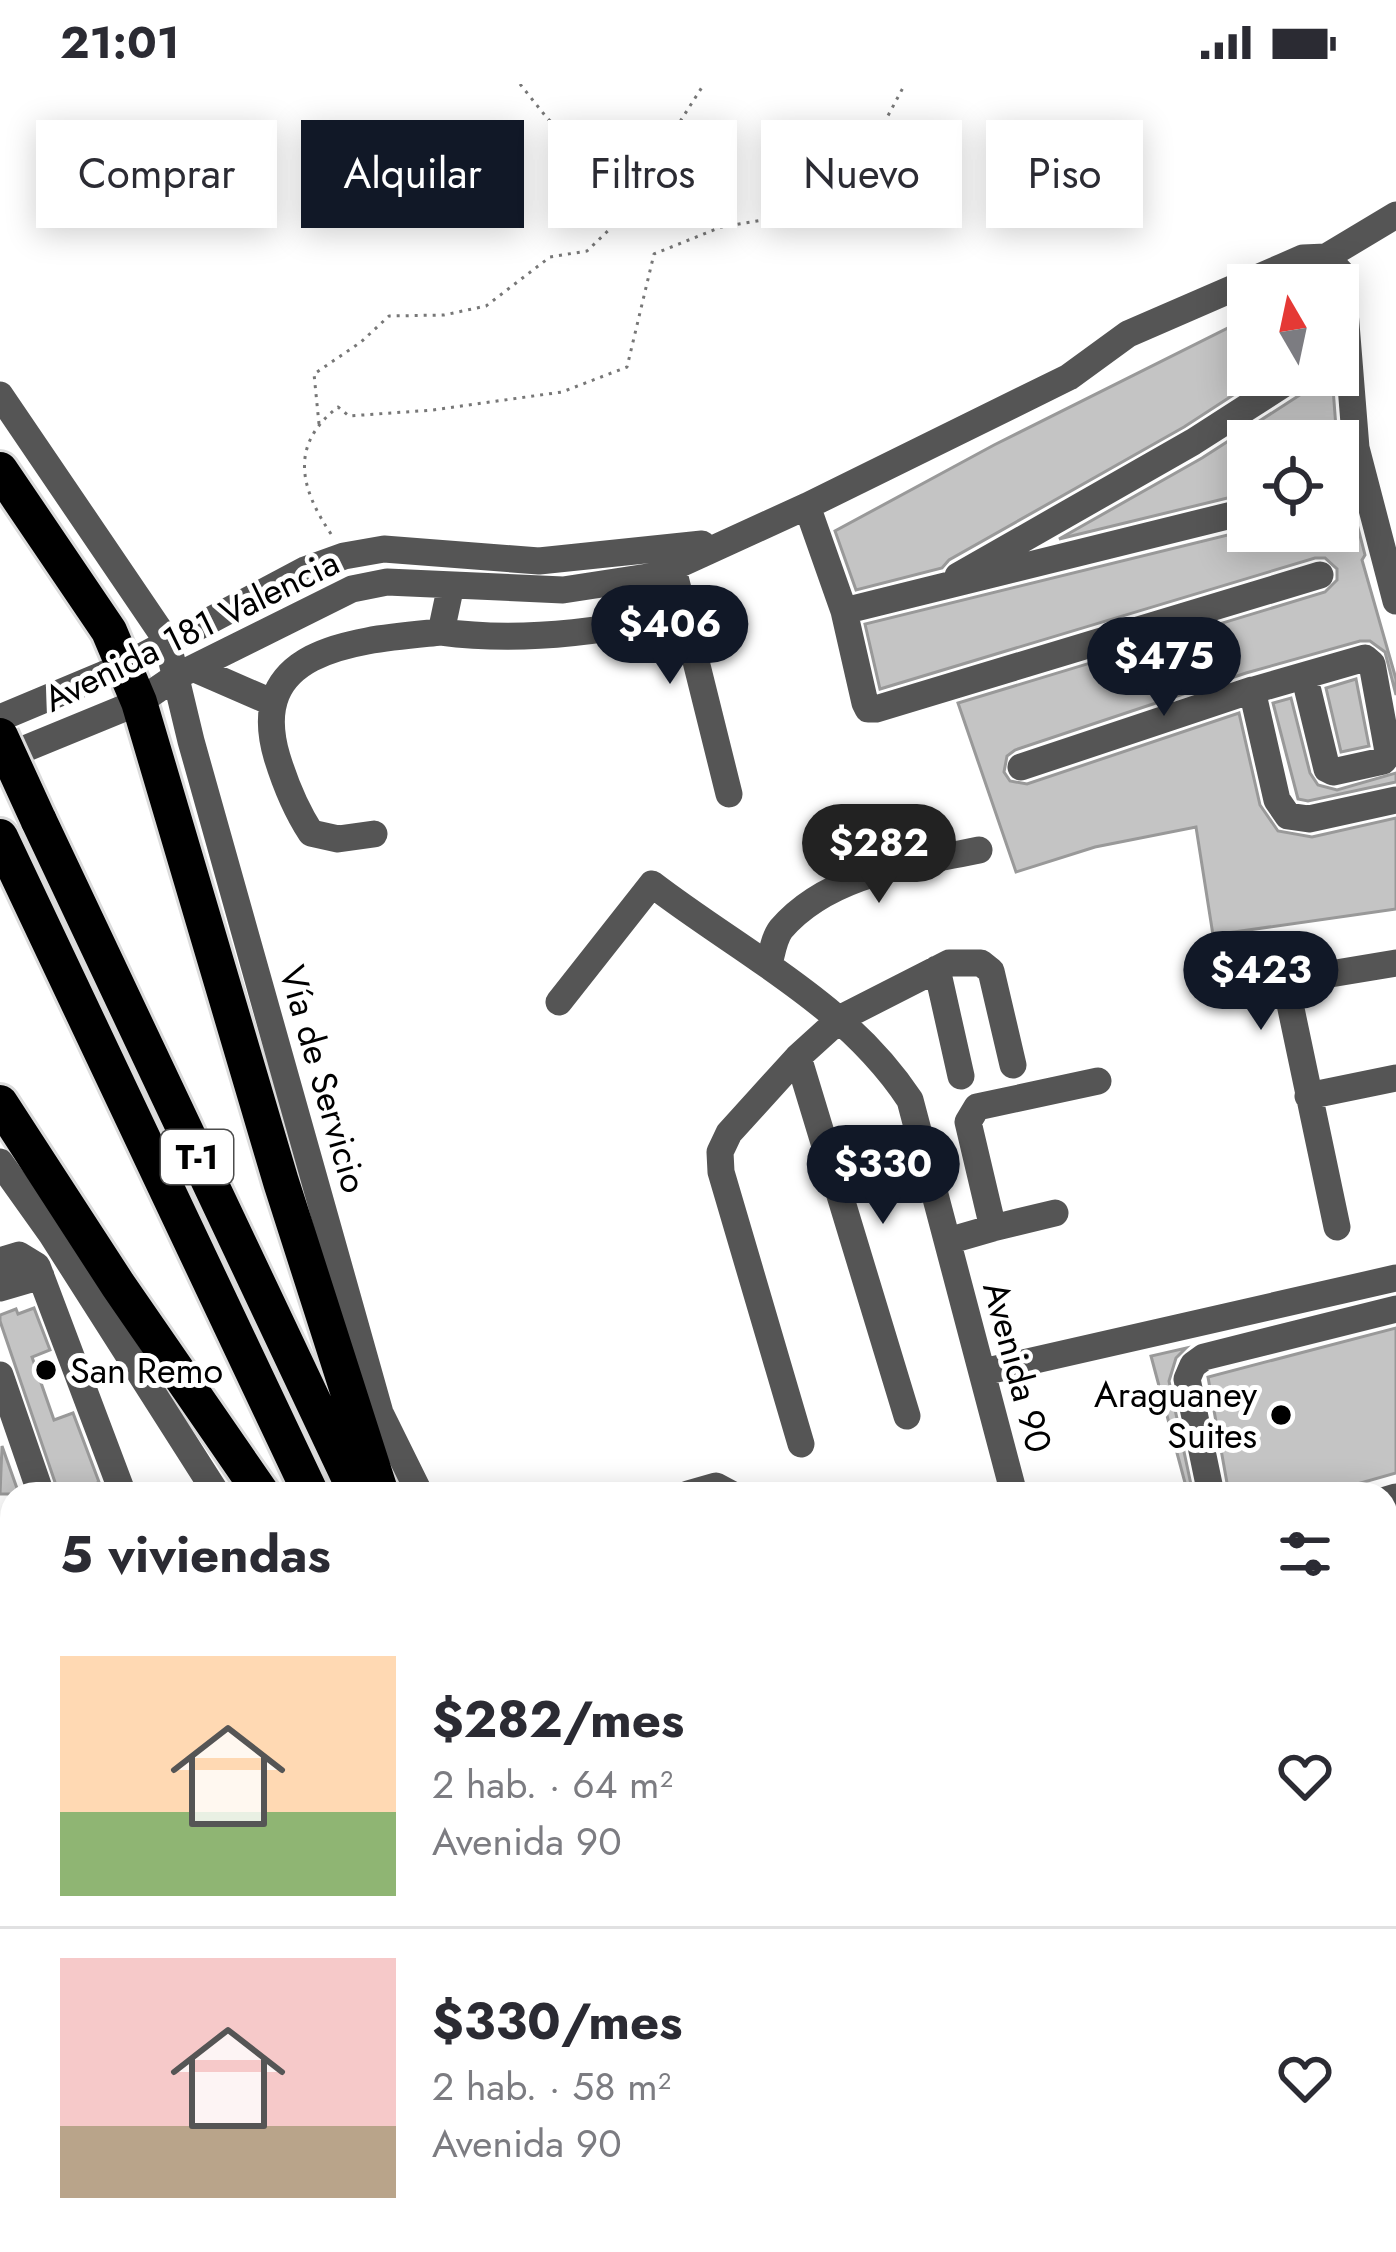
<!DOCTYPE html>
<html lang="es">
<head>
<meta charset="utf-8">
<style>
	body { margin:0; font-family:Jost,sans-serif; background:#f7f7f7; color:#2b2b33; height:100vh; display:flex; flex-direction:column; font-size:45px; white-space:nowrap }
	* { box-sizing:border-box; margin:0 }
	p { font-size:39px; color:#7c7c81 }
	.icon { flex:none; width:66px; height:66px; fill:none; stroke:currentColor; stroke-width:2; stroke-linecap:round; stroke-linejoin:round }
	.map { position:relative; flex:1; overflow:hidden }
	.details { position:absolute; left:0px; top:1398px; width:1398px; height:771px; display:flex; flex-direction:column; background:#fff; border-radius:36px 36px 0 0; box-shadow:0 6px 30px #0003 }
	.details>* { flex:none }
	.hud { position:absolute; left:36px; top:36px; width:1326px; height:108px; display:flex; gap:24px }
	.needle { width:78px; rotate:351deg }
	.tools { position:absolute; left:1227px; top:180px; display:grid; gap:24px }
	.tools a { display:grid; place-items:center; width:132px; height:132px; border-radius:0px; background:#fff; box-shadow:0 6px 30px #0003; font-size:60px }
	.price { position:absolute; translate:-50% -102px; padding:0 27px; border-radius:42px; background:#111827; color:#fff; font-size:39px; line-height:78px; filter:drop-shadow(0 3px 6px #0008) }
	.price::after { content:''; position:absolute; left:50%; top:72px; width:36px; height:27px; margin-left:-18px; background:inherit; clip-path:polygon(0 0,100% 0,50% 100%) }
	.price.selected { background:#222; color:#fff }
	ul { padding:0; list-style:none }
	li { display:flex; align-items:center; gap:36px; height:300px; padding:0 60px }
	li+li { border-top:3px solid #e1e1e2 }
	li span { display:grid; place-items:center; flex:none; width:336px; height:240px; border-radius:0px; color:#555 }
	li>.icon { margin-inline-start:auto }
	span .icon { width:144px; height:144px; fill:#fffc; stroke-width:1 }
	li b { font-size:51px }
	h2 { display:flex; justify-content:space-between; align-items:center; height:144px; padding:0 60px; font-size:51px }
	.pill { padding:0 42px; border-radius:0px; background:#fff; box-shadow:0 6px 30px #0003; font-size:42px; line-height:108px }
	.pill.selected { background:#111827; color:#fff }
	.status { display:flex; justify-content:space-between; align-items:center; height:84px; padding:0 60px; background:#fff; direction:ltr }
	.status svg { height:33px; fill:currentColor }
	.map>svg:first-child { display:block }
	.building { fill:#c4c4c4; stroke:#999; stroke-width:3 }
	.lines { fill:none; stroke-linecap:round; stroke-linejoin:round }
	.highway-casing { stroke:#dbdbdb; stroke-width:42 }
	.path { stroke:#777; stroke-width:3; stroke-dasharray:3 6; stroke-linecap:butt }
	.minor { stroke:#555; stroke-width:27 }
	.highway { stroke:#000; stroke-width:36 }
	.highway-bridge-casing { stroke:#dbdbdb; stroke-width:42; stroke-linecap:butt }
	.highway-bridge { stroke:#000; stroke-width:36 }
	.poi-dot { fill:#000; stroke:#fff; stroke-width:4.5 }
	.labels { text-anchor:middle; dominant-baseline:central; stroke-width:10; stroke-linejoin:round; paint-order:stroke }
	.shield { fill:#fff; stroke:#4c4c4c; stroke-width:3 }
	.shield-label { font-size:33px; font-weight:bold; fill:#000 }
	.street-label { font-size:36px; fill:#000; stroke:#fff }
	.poi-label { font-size:36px; fill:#000; stroke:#fff; text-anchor:start }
</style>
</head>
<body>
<div class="status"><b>21:01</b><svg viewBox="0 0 49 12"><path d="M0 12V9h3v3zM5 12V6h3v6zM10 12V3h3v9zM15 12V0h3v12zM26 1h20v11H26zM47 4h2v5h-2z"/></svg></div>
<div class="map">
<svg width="1396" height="2168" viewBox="0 0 1396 2168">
	<rect width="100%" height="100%" fill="#fff"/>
	<path class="building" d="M 1248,234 L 1248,291 L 1264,291 L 1184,343 L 949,476 L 942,484 L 856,506 L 835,447 L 994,361 Z
		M 1314,291 L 1332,291 L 1337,357 L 1248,357 L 1248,409 L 1059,455 L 1202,374 L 1306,307 Z
		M 1338,366 L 1365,471 L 1362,476 L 1396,595 L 1396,611 L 1385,568 L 1370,557 L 1360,557 L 1246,589 L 1015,666 L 1007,672 L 1004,688 L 1010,697 L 1027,700 L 1239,629 L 1260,721 L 1278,747 L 1312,753 L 1396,734 L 1396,825 L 1213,851 L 1196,743 L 1095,763 L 1016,788 L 958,619 L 1325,508 L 1337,496 L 1337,485 L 1325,474 L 1315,474 L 880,605 L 865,540 L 1248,446 L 1338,447 Z
		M 1356,595 L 1369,662 L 1341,668 L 1326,604 Z
		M 1291,614 L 1310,689 L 1318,701 L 1337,706 L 1396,689 L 1396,698 L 1308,717 L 1298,715 L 1273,619 Z
		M 34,1224 L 50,1266 L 32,1273 L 54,1336 L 73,1329 L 99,1398 L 95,1400 L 99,1410 L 59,1410 L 0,1237 L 0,1231 L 16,1225 L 18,1230 Z
		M 1396,1244 L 1396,1389 L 1322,1410 L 1229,1410 L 1208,1293 Z
		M 1186,1264 L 1176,1274 L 1169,1297 L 1193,1410 L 1188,1410 L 1151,1272 Z
		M 2,1362 L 19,1410 L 0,1410 Z"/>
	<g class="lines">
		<defs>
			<path id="highway" d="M 0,386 L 109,547 L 139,618 L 281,1098 L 381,1410
				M 38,735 L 357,1410
				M 0,753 L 311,1410
				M 0,1019 L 118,1201 L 262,1410
				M 674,2157 L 680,2168
				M 717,2157 L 722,2168"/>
		</defs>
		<use href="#highway" class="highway-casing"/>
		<path class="path" d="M 520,0 L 547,34 L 614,97 L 614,140
			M 319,340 L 314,290 L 361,258 L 389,232 L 444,231 L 486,222 L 550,173 L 587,167 L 614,141 L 704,0
			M 331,450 C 300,404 289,361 338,323 L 349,332 L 433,326 L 562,308 L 627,283 L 654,170 L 721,143 L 800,130 L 862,80 L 905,0"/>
		<path class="minor" d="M 1326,173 L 1342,190 L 1356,364 L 1396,517
			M 0,311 L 167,557 L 191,657 L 380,1329 L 420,1410
			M 807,422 L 844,527 L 1248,427
			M 672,481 L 729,710
			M 958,492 L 1193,358 L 1296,292
			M 844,527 L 865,619 L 868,625 L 876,625 L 1320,491
			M 441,548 C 508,557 577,551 643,538
			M 193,584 L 271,618
			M 1254,606 L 1365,574 L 1372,580 L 1387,662 L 1388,671 L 1383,677 L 1333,688 L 1327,685 L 1308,607
			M 0,634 L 124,582 L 305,486 L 344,472 L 384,465 L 539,477 L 702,460
			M 0,675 L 139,618 L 177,592 L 352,505 L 387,498 L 563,506 L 654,492 L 807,422 L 1069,293 L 1128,250 L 1303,174 L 1326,173 L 1396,131
			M 1021,683 L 1252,606 L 1277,716 L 1288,732 L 1309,735 L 1396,716
			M 374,750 L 338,755 L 311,749 C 296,726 285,699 277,673 C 244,561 363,556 441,548 L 451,501
			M 769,880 C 772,869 774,854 781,845 C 829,789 912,780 979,766
			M 937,885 L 961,992
			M 559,918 L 652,800 C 742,869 846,919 910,1016 L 1014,1410
			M 798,973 L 907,1332
			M 1308,1012 L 1396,994
			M 0,1078 L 52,1151 L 217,1410
			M 1337,1143 L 1286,901 L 1294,896 L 1396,879
			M 993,1144 L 1055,1129
			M 948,1157 L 993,1144 L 968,1038 L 977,1023 L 1098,997
			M 0,1177 L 19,1171 L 37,1182 L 123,1410
			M 0,1204 L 41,1192
			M 983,1288 L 1396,1194
			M 0,1291 L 41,1410
			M 801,1360 L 721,1088 L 720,1068 L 729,1049 L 798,973 L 841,934 L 949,879 L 981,879 L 991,887 L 1013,981
			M 688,1410 L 716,1402 L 731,1410
			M 1211,1410 L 1187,1295 L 1193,1281 L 1204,1273 L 1396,1225
			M 1386,1416 L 1396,1413
			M 1386,1542 L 1396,1540
			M 0,1604 L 12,1601
			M 1386,1639 L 1396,1636
			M 63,2157 L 65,2168
			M 360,2157 L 365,2168
			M 608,2157 L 613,2168
			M 780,2157 L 785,2168
			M 417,2168 L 438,2157"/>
		<use href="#highway" class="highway"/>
		<defs>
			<path id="highway-bridge" d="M 0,652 L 38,735"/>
		</defs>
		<use href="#highway-bridge" class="highway-bridge-casing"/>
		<use href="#highway-bridge" class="highway-bridge"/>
	</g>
	<g class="poi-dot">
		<circle cx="46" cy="1286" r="12"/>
		<circle cx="1281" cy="1331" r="12"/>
	</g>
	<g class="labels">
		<rect class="shield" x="161" y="1046" width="72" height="54" rx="9"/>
		<g class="shield-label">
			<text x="197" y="1073">T-1</text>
		</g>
		<g class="street-label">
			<text transform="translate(191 546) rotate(-26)">Avenida 181 Valencia</text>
			<text transform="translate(324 995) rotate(74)">Vía de Servicio</text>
			<text transform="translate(1018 1283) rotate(75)">Avenida 90</text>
		</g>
		<g class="poi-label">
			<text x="70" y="1286">San Remo</text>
			<text x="1257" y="1310" text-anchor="end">Araguaney<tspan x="1257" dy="41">Suites</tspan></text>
		</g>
	</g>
</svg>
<div class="tools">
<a><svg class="needle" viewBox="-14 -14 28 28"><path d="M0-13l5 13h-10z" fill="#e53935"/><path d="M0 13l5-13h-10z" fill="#7c7c81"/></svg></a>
<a><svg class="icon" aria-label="locate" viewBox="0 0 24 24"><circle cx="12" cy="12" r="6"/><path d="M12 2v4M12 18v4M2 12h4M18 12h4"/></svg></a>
</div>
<b class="price" style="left:670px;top:603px">$406</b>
<b class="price" style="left:1164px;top:635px">$475</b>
<b class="price selected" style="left:879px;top:822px">$282</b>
<b class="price" style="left:1261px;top:949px">$423</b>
<b class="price" style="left:883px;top:1143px">$330</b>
<div class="hud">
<a class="pill">Comprar</a>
<a class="pill selected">Alquilar</a>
<a class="pill">Filtros</a>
<a class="pill">Nuevo</a>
<a class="pill">Piso</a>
</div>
<section class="details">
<h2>5 viviendas<svg class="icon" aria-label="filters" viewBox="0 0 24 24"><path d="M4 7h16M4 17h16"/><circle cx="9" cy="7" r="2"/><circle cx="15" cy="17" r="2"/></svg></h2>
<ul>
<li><span style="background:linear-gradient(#ffd9b3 65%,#8fb573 0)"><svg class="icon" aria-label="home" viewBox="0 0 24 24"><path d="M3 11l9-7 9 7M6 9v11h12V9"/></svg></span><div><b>$282/mes</b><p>2 hab. · 64 m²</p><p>Avenida 90</p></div><svg class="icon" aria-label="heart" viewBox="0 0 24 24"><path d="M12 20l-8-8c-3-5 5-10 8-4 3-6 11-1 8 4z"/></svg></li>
<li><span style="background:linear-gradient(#f6c9c9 70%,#b9a48a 0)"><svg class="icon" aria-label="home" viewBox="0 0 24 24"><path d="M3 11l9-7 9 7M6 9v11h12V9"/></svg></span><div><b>$330/mes</b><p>2 hab. · 58 m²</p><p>Avenida 90</p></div><svg class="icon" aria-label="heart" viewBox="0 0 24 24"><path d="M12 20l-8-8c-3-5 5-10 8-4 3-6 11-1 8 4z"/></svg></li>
</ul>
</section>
</div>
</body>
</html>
